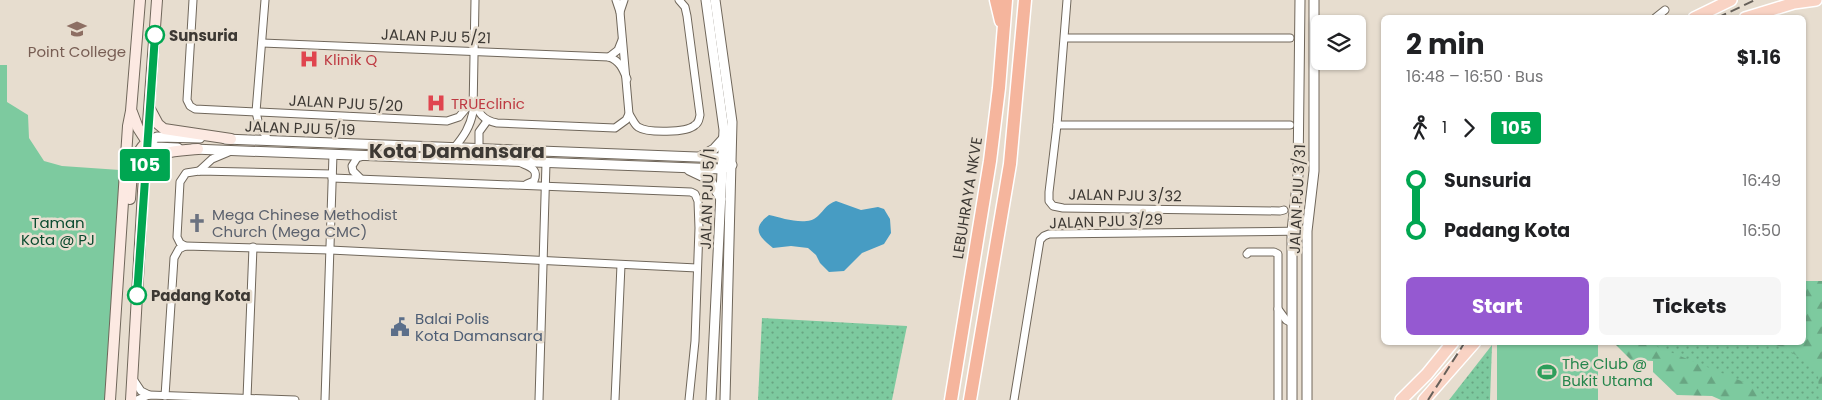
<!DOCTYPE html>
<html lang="en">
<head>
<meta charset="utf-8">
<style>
	:root { --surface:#fff; --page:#f6f6f6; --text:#202124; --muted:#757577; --accent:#9559d1 }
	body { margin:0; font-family:Poppins,sans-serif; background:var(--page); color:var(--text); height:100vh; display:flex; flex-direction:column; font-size:19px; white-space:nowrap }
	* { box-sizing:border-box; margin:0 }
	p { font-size:16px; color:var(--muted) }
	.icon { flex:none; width:28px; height:28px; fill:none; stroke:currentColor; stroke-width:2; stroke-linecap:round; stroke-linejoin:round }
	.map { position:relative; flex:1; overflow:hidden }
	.drawer { position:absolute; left:1381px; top:15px; width:425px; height:330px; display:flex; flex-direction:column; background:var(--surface); border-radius:8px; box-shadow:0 1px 4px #0004 }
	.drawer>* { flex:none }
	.badge { padding:0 10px; border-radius:4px; font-size:18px; line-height:32px }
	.tools { position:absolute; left:1311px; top:15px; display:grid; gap:10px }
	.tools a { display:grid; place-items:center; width:55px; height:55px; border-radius:8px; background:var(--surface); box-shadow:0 1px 4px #0004; font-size:25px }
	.map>.badge { position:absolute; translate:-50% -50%; box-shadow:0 0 0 2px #fff }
	.legs { display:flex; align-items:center; gap:8px; height:55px; padding:0 25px; font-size:16px }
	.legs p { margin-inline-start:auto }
	.head { display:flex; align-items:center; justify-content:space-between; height:85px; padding:0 25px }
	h1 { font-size:28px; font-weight:700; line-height:38px }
	.action { display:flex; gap:10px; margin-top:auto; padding:10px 25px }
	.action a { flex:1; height:58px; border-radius:8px; background:var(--accent); color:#fff; font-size:20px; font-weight:700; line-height:58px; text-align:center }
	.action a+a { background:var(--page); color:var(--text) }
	ul { padding:0 25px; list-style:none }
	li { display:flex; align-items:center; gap:18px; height:50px; font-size:19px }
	li i { display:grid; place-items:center; width:8px; height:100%; margin:0 6px; background:currentColor }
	li i::after { content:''; width:12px; height:12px; margin:-6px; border:4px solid; border-radius:50%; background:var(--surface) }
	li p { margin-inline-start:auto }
	li:first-child i { background:linear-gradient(#0000 50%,currentColor 0) }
	li:last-child i { background:linear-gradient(currentColor 50%,#0000 0) }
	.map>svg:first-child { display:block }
	.grass { fill:url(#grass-dots) }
	.forest { fill:url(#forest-firs) }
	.green { fill:#7dca9f }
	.water { fill:#479cc3 }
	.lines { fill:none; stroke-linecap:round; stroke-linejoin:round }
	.minor-casing { stroke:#70675b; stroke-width:9 }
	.tertiary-casing { stroke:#70675b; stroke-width:11 }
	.secondary-casing { stroke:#70675b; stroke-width:12 }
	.primary-casing { stroke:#fff; stroke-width:14 }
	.motorway-casing { stroke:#fff; stroke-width:15 }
	.minor { stroke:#fff; stroke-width:7 }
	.tertiary { stroke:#fff; stroke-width:9 }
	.secondary { stroke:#fce9e2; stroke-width:10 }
	.primary { stroke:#f9d3c4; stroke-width:11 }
	.motorway { stroke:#f5b59d; stroke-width:12 }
	.rail { stroke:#666059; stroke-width:2; stroke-dasharray:10 5; stroke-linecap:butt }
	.line-1-casing { stroke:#fff; stroke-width:11 }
	.line-1 { stroke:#00a651; stroke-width:8 }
	.stop-1-dot { fill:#fff; stroke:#00a651; stroke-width:2.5 }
	.labels { text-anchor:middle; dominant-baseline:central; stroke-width:5; stroke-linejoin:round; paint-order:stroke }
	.stop-label { font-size:15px; font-weight:bold; fill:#3d3934; stroke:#e7ddcf; text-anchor:start }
	.street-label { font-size:15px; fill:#3d3934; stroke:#e7ddcf }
	.education-label { font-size:15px; fill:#785e54; stroke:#e7ddcf }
	.health-label { font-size:15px; fill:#be3a42; stroke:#e7ddcf; text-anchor:start }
	.worship-label { font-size:15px; fill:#5b616d; stroke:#e7ddcf; text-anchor:start }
	.park-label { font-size:15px; fill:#0b4b2f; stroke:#e7ddcf }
	.service-label { font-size:15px; fill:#4e5e75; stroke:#e7ddcf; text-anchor:start }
	.leisure-label { font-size:15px; fill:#27864d; stroke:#e7ddcf; text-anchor:start }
	.district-label { font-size:20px; font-weight:bold; fill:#3d3934; stroke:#e7ddcf }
</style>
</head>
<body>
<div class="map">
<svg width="1822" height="400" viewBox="0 0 1822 400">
	<defs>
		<pattern id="grass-dots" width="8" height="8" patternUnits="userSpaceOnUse" patternTransform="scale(1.25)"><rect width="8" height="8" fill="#7dca9f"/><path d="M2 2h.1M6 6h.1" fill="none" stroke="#68a582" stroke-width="1.8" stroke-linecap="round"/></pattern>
		<pattern id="forest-firs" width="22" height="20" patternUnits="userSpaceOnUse" patternTransform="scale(1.25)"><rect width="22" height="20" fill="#7dca9f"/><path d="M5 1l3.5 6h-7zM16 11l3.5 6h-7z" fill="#68a582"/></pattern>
	</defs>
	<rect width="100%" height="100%" fill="#e7ddcf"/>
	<!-- grass -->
	<g class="grass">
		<polygon points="1822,283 1822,400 1749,400 1621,343 1804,342"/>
		<polygon points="762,318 907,326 892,400 758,400"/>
		<polygon points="1492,345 1490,400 1449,400"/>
	</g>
	<!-- forest -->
	<g class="forest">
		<polygon points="1804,281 1822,281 1822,400 1819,400 1818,371 1787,349 1771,343 1804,342"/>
		<polygon points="1614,343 1648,343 1756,387 1767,400 1721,400 1712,396 1677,395 1653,372 1653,361 1631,360"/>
	</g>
	<!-- green -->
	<g class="green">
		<polygon points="0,65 7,65 7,102 28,115 29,138 44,161 62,166 120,170 106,400 0,400"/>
		<polygon points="1498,343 1598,343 1598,400 1497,400 1497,344"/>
	</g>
	<!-- water -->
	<path class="water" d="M 836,201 L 861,210 L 878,207 L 884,209 L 890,219 L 891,233 L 884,244 L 862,253 L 844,271 L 829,272 L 820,263 L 816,255 L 808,248 L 791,246 L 773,248 C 759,237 751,228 769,215 C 783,218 807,227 818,216 C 825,209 827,204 836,201 Z"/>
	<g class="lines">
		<!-- minor casing -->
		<g class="minor-casing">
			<g id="minor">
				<polyline points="193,0 187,100 190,106 195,109 447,121 459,117 473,100"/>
				<polyline points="265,0 256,112 259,125 269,141"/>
				<polyline points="616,0 620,12"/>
				<path d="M 624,0 L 620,12 L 629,114 C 632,118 634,124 638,127 C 647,133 687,133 695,125 C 699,123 699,119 700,115 L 687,16 L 685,7 L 679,0"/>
				<polyline points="1067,0 1057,125 1049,192 1049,201 1053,206 1063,208 1280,211 1284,210"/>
				<polyline points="1655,18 1665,10"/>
				<polyline points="1065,38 1290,38"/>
				<path d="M 262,43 L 609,57 C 620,61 623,69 627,79"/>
				<polyline points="609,57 618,50 622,40"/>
				<path d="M 473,100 C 479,113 482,120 497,123 L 615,128 L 626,120 L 629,114"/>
				<polyline points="1057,125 1290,125"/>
				<path d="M 454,148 C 464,136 470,127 473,112 L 475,0"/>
				<polyline points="479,149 479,132 487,121"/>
				<path d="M 521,163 C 530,167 539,169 534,181 L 527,184"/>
				<polyline points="199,171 212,159 231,151"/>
				<polyline points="332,178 691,192 695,194 698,201 699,228 695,341 689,400"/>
				<polyline points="360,178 353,171 352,166 357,158 364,156"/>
				<polyline points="185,246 180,243 177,237 180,182 186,173 199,171 332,174"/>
				<polyline points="1247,254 1249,252 1274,252 1278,254 1278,309 1286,320 1292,323"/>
				<polyline points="133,379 141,391 149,395"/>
				<polyline points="165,396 174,258 179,249 185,246 330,250 697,268"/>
				<polyline points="247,398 253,247"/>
				<polyline points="137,400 149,395 295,400"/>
				<polyline points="325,400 333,154"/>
				<polyline points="539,400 546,163"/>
				<polyline points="615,400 621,265"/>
				<polyline points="1014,400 1040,240 1044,236 1049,234 1307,231"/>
				<polyline points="1278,400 1278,309"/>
			</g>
		</g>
		<!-- tertiary casing -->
		<g class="tertiary-casing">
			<g id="tertiary">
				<polyline points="706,0 724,130 711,400"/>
				<polyline points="715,0 732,122 725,400"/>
				<polyline points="225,139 723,158"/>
				<polyline points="147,142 156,147 178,148"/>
				<polyline points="147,142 157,137 200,138"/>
				<polyline points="193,149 722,169 732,165"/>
				<polyline points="701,156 714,149 724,138"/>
				<polyline points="689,170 710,180 721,199"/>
				<polyline points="1292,400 1292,231 1298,175 1300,0"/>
				<polyline points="1307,400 1307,231 1314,171 1314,0"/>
			</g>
		</g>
		<!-- secondary casing -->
		<g class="secondary-casing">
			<g id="secondary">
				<polyline points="150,109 158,124 164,129 231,139"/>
				<polyline points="132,112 138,128 147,142"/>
				<path d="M 148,171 C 153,149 179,151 198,149"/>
				<path d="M 130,199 C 132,178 130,157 147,142"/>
				<polyline points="110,400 128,126 131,111 140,0"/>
				<polyline points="131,400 143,191 157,0"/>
			</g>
		</g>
		<!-- primary casing -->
		<g class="primary-casing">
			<g id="primary">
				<polyline points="1694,18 1731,0"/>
				<polyline points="1745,18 1794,3 1816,0"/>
				<polyline points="1401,400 1427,374 1453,342"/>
				<polyline points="1424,400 1475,342"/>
			</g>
		</g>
		<!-- motorway casing -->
		<g class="motorway-casing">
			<g id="motorway">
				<polyline points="996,0 1001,21"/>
				<polyline points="951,400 990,161 999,88 1006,0"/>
				<polyline points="970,400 1010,164 1025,0"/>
			</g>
		</g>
		<!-- minor -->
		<use href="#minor" class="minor"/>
		<!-- tertiary -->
		<use href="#tertiary" class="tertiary"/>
		<!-- secondary -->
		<use href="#secondary" class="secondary"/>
		<!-- primary -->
		<use href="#primary" class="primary"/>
		<!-- motorway -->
		<use href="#motorway" class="motorway"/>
		<!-- rail -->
		<g class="rail">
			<polyline points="1717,18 1755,0"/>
			<polyline points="1428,400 1465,342"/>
		</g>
	</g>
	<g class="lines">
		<!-- line-1 casing -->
		<g class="line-1-casing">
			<polyline id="line-1" points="137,295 155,35"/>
		</g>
		<!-- line-1 -->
		<use href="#line-1" class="line-1"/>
	</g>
	<!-- icons -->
	<defs>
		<g id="university-bare" transform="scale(1.5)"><path d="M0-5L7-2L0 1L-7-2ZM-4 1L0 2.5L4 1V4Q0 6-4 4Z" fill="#8d6e63" stroke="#e7ddcf" stroke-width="2.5" paint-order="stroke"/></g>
		<g id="hospital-bare" transform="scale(1.5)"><path d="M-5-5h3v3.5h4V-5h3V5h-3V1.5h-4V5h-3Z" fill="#e0444e" stroke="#e7ddcf" stroke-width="2.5" paint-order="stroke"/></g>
		<g id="church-bare" transform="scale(1.5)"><path d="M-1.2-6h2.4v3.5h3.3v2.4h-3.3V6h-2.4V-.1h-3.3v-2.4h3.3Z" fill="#6b7280" stroke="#e7ddcf" stroke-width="2.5" paint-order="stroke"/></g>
		<g id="civic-bare" transform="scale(1.5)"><path d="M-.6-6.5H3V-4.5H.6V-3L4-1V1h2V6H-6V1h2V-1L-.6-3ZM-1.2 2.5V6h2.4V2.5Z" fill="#5c6f8a" stroke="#e7ddcf" stroke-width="2.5" paint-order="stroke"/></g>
		<g id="stadium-bare" transform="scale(1.5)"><path d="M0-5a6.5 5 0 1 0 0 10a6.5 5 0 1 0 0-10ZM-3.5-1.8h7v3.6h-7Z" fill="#2e9e5b" stroke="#e7ddcf" stroke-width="2.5" paint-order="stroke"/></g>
	</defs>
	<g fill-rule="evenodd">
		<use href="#university-bare" x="77" y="29"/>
		<use href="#hospital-bare" x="309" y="59"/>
		<use href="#hospital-bare" x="436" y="103"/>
		<use href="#church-bare" x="197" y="223"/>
		<use href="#civic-bare" x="400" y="327"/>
		<use href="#stadium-bare" x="1547" y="372"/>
	</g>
	<!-- markers -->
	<g class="stop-1-dot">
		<circle cx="155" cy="35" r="9"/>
		<circle cx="137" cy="295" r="9"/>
	</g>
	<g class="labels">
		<!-- stop labels -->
		<g class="stop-label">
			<text x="169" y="35">Sunsuria</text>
			<text x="151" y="295">Padang Kota</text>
		</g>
		<!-- street labels -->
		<g class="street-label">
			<text transform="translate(436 36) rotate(2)">JALAN PJU 5/21</text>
			<text transform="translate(346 103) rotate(3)">JALAN PJU 5/20</text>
			<text transform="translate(300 128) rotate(2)">JALAN PJU 5/19</text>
			<text transform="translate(1125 195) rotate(1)">JALAN PJU 3/32</text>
			<text transform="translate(967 198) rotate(-81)">LEBUHRAYA NKVE</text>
			<text transform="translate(707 199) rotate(-88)">JALAN PJU 5/1</text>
			<text transform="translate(1297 199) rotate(-87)">JALAN PJU 3/31</text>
			<text transform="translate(1106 221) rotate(-2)">JALAN PJU 3/29</text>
		</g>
		<!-- education labels -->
		<g class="education-label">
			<text x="77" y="51">Point College</text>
		</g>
		<!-- health labels -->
		<g class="health-label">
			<text x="324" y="59">Klinik Q</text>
			<text x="451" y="103">TRUEclinic</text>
		</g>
		<!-- worship labels -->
		<g class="worship-label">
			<text x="212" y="214">Mega Chinese Methodist<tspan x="212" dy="17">Church (Mega CMC)</tspan></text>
		</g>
		<!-- park labels -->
		<g class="park-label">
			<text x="58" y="222">Taman<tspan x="58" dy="17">Kota @ PJ</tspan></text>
		</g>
		<!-- service labels -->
		<g class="service-label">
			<text x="415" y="318">Balai Polis<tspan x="415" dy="17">Kota Damansara</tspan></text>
		</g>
		<!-- leisure labels -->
		<g class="leisure-label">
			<text x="1562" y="363">The Club @<tspan x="1562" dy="17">Bukit Utama</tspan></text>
		</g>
		<!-- district labels -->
		<g class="district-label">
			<text x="457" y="151">Kota Damansara</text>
		</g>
	</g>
</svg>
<div class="tools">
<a><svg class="icon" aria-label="layers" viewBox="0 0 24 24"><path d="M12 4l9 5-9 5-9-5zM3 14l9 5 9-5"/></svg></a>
</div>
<b class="badge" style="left:145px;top:165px;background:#00a651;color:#fff">105</b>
<section class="drawer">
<div class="head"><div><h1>2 min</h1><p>16:48 – 16:50 · Bus</p></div><b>$1.16</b></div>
<div class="legs"><svg class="icon" aria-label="walk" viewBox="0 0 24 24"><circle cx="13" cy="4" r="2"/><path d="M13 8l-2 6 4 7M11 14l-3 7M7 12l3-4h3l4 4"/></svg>1<svg class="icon" aria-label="forward" viewBox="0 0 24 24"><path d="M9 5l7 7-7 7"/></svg><b class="badge" style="background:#00a651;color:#fff">105</b></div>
<ul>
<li><i style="color:#00a651"></i><b>Sunsuria</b><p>16:49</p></li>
<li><i style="color:#00a651"></i><b>Padang Kota</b><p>16:50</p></li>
</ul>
<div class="action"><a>Start</a><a>Tickets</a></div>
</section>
</div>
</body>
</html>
